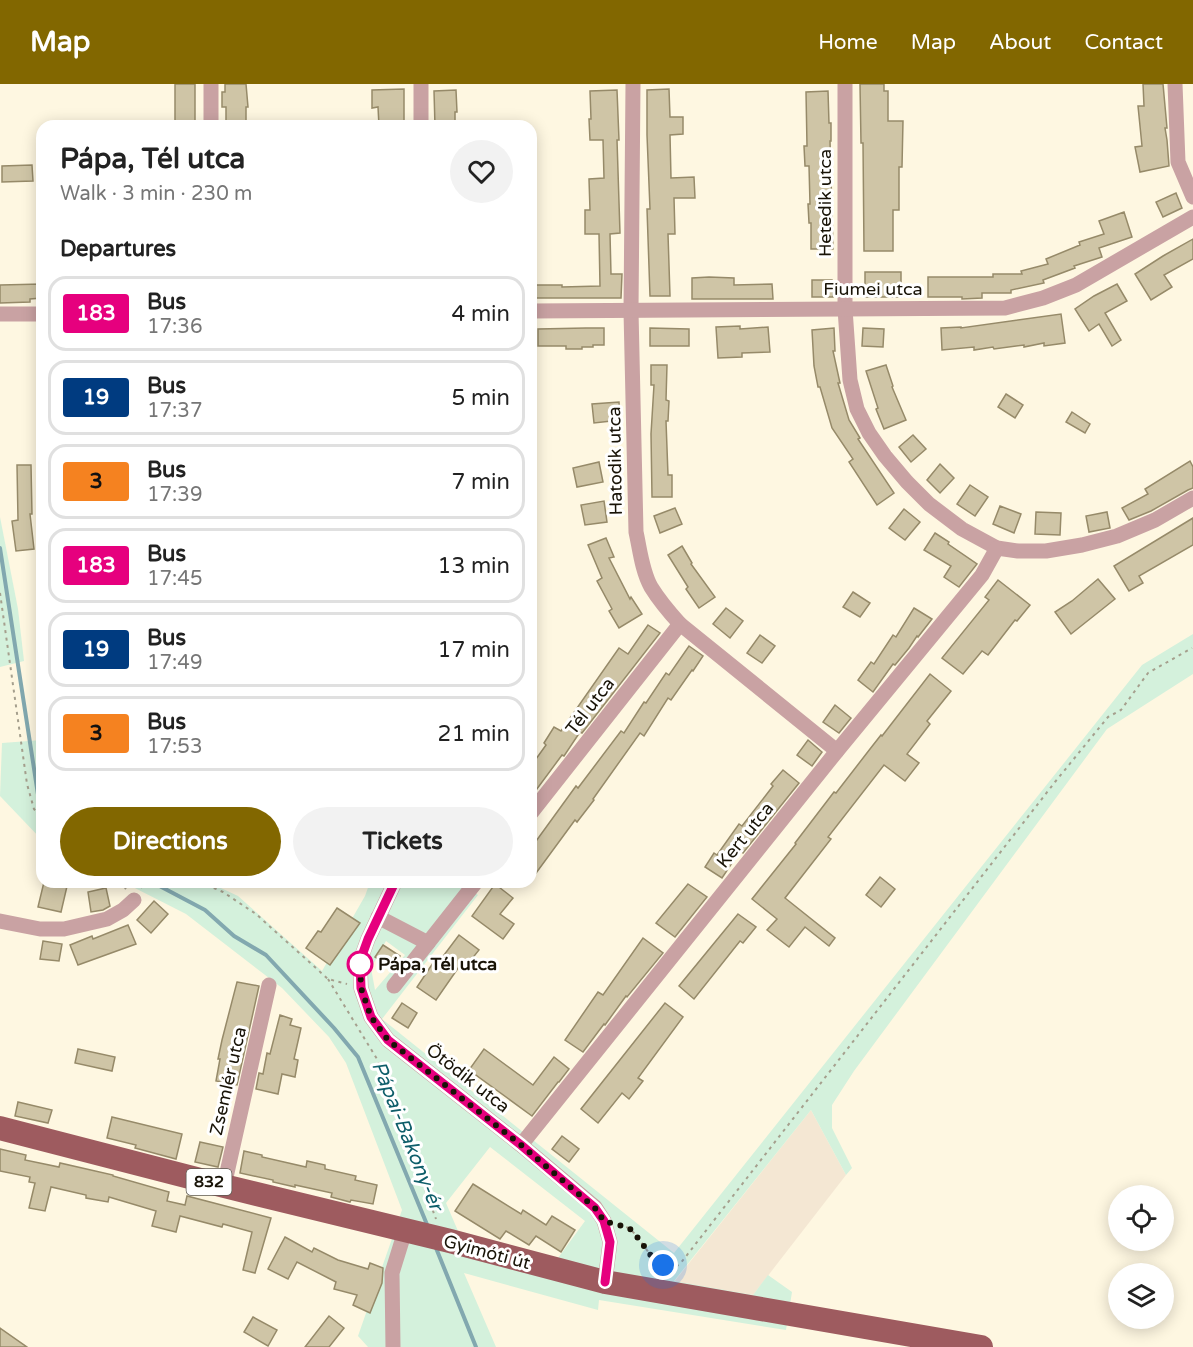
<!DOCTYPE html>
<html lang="en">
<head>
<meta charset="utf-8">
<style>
	:root { --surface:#fff; --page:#f2f2f2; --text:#222; --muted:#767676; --line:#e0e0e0; --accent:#826700 }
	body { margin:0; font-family:"Varela Round",sans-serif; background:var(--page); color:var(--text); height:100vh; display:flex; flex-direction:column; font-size:22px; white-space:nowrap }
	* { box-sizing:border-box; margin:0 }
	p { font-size:20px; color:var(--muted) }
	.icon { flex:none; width:33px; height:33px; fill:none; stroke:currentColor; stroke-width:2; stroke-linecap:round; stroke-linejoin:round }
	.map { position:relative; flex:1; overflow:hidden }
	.details { position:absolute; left:36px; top:36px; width:501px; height:768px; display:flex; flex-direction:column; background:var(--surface); border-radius:18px; box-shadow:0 3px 15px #0003 }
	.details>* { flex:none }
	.badge { padding:0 12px; border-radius:4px; font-size:21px; line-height:39px }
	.fabs { position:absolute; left:1108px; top:1101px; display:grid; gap:12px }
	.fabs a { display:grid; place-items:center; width:66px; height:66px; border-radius:50%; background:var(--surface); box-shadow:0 3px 15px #0003; font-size:30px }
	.you { position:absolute; width:30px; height:30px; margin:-15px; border:4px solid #fff; border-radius:50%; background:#1a73e8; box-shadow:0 0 0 9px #1a73e833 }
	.map>.badge { position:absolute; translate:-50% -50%; box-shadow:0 0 0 3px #fff }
	h2 { padding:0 24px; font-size:22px; line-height:54px }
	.round { display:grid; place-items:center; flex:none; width:63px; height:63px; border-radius:32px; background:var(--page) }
	.summary { display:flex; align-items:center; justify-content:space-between; height:102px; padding:0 24px }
	h1 { font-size:28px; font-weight:800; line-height:45px }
	.button { display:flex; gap:12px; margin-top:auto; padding:12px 24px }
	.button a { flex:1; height:69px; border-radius:36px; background:var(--accent); color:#fff; font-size:24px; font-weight:800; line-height:69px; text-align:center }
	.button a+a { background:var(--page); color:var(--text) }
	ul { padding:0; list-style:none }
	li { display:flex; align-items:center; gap:18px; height:75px; margin:0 12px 9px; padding:0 12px; border:3px solid var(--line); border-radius:18px }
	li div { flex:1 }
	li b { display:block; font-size:22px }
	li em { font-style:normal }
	li .badge { min-width:66px; font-weight:700; text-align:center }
	header { display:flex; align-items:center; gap:36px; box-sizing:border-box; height:84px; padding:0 30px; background:var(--accent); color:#fff }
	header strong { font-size:28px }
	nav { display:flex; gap:33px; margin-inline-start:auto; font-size:21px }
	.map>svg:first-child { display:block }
	.industrial { fill:#f4e7d3 }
	.green { fill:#d4f1dc; fill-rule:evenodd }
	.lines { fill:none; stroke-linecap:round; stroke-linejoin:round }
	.stream { stroke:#82a8af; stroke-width:4 }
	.building { fill:#cfc5a6; stroke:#968a69; stroke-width:1.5 }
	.path { stroke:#a59f8d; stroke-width:2; stroke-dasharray:3 4.5; stroke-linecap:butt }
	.minor { stroke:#c9a2a3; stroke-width:15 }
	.primary { stroke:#9e5b5f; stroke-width:24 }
	.line-casing { stroke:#fff; stroke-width:14 }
	.line { stroke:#e6007e; stroke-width:9 }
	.walk { stroke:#181307; stroke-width:6; stroke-dasharray:0 10.8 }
	.stop-dot { fill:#fff; stroke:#e6007e; stroke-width:3 }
	.labels { text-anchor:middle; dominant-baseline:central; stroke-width:6; stroke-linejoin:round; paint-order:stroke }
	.shield { fill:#fff; stroke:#5d5a51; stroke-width:1.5 }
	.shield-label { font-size:16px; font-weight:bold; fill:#181307 }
	.street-label { font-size:18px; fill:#181307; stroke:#fff }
	.stop-label { font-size:18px; font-weight:bold; fill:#181307; stroke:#fff; text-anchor:start }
	.water-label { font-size:20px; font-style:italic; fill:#0e5e6a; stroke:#fff }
</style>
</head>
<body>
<header>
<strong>Map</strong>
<nav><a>Home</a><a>Map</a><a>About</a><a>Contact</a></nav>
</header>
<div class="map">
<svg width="1193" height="1263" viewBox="0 0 1193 1263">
	<rect width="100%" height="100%" fill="#fef7e1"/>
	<!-- industrial -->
	<polygon class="industrial" points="811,1026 846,1091 753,1211 674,1198"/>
	<!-- green -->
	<g class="green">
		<polygon points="0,433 18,525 24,577 0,583"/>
		<path d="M 1193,550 L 1193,590 L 1107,645 L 854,987 L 832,1021 L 832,1044 L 852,1084 L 846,1091 L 811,1026 L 674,1197 L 753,1211 L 768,1191 L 792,1208 L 786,1246 L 599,1216 L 598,1226 L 464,1189 L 496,1263 L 368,1263 L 358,1252 L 402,1126 L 346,979 L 329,953 L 282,904 L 186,830 L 123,798 L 208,798 L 238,812 L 322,887 L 365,812 L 370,798 L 462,798 L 478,811 L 382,935 L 674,1169 L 1142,581 ZM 386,857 L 405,871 L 375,906 L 371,884 ZM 490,1063 L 585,1137 L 558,1174 L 458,1147 L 446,1119 Z"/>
		<polygon points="42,656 42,756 0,712 2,659"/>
	</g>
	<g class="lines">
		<!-- stream -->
		<g class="stream">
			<polyline points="0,464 39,717 42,721"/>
			<polyline points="152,798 205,826 234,852 266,871 334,944 358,973 428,1143"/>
			<polyline points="436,1164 476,1263"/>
		</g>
	</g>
	<!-- building -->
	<g class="building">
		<rect x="175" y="0" width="20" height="42"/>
		<polygon points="225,0 246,0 248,23 246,23 246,42 226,42 226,23 222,23 222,8 225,8"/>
		<polygon points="860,0 884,0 884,7 888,7 888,37 903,37 902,83 899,83 899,126 893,126 893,167 864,167 863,59 861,59"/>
		<polygon points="1143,0 1163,0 1167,44 1165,44 1167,56 1169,82 1140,88 1135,63 1142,62 1138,22 1144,22"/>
		<polygon points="404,5 404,42 379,42 378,23 372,24 372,6"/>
		<polygon points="669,5 670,33 683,33 683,50 670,51 671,94 694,93 695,114 674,114 675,150 668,150 670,212 650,212 647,125 650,125 647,51 647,6"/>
		<polygon points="456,6 457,28 455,28 455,42 435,42 434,7"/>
		<polygon points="617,6 619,56 617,56 620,149 610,150 611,190 622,190 621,214 531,214 531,201 562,201 562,203 600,202 599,150 585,150 585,126 590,126 589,95 604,94 603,56 590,56 589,35 591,35 590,7"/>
		<polygon points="828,7 829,39 831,39 831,57 830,57 833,165 811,165 811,139 809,139 808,120 810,120 809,82 805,82 804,62 807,62 806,8"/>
		<polygon points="32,81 33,97 2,98 2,82"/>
		<polygon points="1176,109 1182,124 1163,133 1156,118"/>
		<polygon points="1124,128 1132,153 1099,164 1102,173 1074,182 1075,184 1043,196 1044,199 1011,206 1011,209 982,209 982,214 962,215 962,213 928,213 928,193 993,193 993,190 1022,190 1021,187 1048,180 1046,175 1080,161 1079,158 1104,150 1099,137"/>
		<polygon points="1193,155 1193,175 1164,191 1172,203 1151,216 1135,190 1163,172"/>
		<rect x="865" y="188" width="36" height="25"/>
		<polygon points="709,193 734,194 734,201 772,200 773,215 692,215 692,194"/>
		<polygon points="812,196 832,196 833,213 812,213"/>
		<polygon points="42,200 42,214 30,215 30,218 0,219 0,201"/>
		<polygon points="1117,200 1127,217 1105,229 1121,256 1112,262 1099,240 1089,247 1075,225 1094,212"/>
		<polygon points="1061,230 1065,259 1044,262 1044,259 1024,263 1024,261 994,265 993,263 974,266 974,263 942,266 941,244 961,243 961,244"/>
		<polygon points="740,242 740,245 768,243 770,268 742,269 742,273 718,274 716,243"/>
		<polygon points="586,244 604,244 604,261 593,261 593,263 582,263 582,265 566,265 566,262 538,262 538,245"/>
		<polygon points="650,244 689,245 689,262 650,262"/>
		<polygon points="834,244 835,267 833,267 840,299 838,299 849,336 860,354 858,355 894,409 877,421 849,378 853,375 832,344 820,303 818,303 814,282 812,246"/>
		<polygon points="863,244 884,245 883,263 862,262"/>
		<polygon points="651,281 667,281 666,316 669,317 668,337 666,337 668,391 672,391 672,413 652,413 651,350 654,301 651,301"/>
		<polygon points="886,281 893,302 892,303 906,336 884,345 876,325 878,324 866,287"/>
		<polygon points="1006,310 1023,321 1015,334 998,323"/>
		<polygon points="619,318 620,336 594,339 592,320"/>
		<polygon points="1072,328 1090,340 1085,349 1066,338"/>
		<polygon points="913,351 926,365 911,378 899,363"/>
		<polygon points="1190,377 1193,383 1193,404 1188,406 1151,427 1129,436 1122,424 1148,410 1145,405"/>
		<polygon points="599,378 603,398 577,403 573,384"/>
		<polygon points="940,380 954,394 940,409 927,396"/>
		<polygon points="17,381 31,381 32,430 30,430 34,465 16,467 12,437 18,436"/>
		<polygon points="970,401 988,413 975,432 957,420"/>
		<polygon points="604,417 607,438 585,441 581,421"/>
		<polygon points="1000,422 1021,430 1014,449 993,440"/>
		<polygon points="675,424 682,440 660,449 654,432"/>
		<polygon points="904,425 920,438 905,456 889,444"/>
		<polygon points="1036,428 1061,429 1060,451 1035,450"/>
		<polygon points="1107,428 1110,444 1089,448 1086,432"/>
		<polygon points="1193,434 1193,461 1139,492 1143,499 1129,507 1114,482"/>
		<polygon points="935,449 949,458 948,460 977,480 959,503 944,493 951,482 924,466"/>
		<polygon points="606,454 614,473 609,474 630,515 631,513 642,530 619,544 609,527 612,525 597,497 602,494 588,461"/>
		<polygon points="682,462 692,479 691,480 715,513 699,524 686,505 688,503 668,471"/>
		<polygon points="1098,495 1115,515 1071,550 1055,528 1072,517"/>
		<polygon points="998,496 1030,521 1017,537 1015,536 988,571 982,567 963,590 942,574 989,516 985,513"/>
		<polygon points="853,508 870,519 860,533 843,523"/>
		<polygon points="726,524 743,537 730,554 713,540"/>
		<polygon points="914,524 932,535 918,553 917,552 909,564 895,581 893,580 873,608 858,596 871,578 874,580 893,551 896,553"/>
		<polygon points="648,541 660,549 582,649 580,648 564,672 562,671 531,713 531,682 546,661 544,659 554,643 561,647 619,564 628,570"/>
		<polygon points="760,551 775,562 762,579 747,569"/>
		<polygon points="689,562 703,572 693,587 692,586 671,616 668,614 644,652 640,649 593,715 594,716 577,738 575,736 531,796 531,764 576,702 578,704 621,647 624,649 644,618 646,619 666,589 669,591"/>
		<polygon points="930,590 951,607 927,637 930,640 907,670 919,679 905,697 884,681 828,753 831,755 785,814 835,854 829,862 805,843 789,863 767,846 777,835 752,815 796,760 795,759 834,708 836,709 870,665 881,651 882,652"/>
		<polygon points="835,621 851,634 839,649 823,638"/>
		<polygon points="808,656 822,668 812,682 797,671"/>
		<polygon points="783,686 799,699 743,769 740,767 722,794 705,783 714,769 717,771 739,740 742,742 773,702 771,700"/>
		<polygon points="880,793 895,805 881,823 866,811"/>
		<polygon points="44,798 68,798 61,828 38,823"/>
		<polygon points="495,800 513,814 500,830 514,840 503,855 472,832"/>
		<polygon points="688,800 707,813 675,853 656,839"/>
		<polygon points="106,804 110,822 103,826 91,828 88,808"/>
		<polygon points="154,817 168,830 151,849 137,836"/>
		<polygon points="337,824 360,839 330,881 306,864 318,847 321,848"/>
		<polygon points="738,830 756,843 743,859 740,857 694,915 679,902"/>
		<polygon points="128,841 136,860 78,881 70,861 92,852 93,855"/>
		<polygon points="459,851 479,866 467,881 463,877 436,916 417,903 435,876 438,879"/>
		<polygon points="643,854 663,869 627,913 626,912 605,941 604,940 583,968 565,956 598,908 603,911"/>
		<polygon points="43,857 62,860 59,877 40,875"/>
		<polygon points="383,861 400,872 392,884 375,873"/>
		<polygon points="237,898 259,902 237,1001 216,997 220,975 218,975 222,956"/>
		<polygon points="402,919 417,929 408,944 392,934"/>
		<polygon points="665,919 683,933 638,994 643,997 629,1015 622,1009 598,1039 581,1025"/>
		<polygon points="280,931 292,935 290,941 301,944 294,975 298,976 295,993 282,990 278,1010 256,1005 259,989 263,990 267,969 270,970"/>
		<polygon points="78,965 115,973 112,987 75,979"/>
		<polygon points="484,965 533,1001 554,973 569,985 559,998 558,998 532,1032 469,986"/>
		<polygon points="18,1018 52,1026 48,1039 15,1032"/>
		<polygon points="112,1033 182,1050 176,1075 135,1064 136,1061 107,1054"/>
		<polygon points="562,1052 579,1065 569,1078 552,1065"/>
		<polygon points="200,1058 223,1063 218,1083 195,1078"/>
		<polygon points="0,1065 26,1071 25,1076 59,1083 60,1079 113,1091 113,1092 169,1108 167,1117 185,1121 187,1112 271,1134 255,1189 243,1186 252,1148 223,1140 222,1143 180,1132 176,1148 152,1142 156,1127 109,1113 108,1118 86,1114 86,1111 51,1103 45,1127 29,1124 35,1099 29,1098 30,1093 0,1087"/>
		<polygon points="244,1067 262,1071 262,1073 306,1083 307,1077 325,1081 325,1085 356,1092 355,1096 377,1101 373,1120 351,1116 350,1118 331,1113 332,1109 295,1101 295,1103 273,1098 273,1096 240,1089"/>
		<polygon points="473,1100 521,1130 523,1126 546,1141 552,1132 575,1146 561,1168 536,1152 529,1161 506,1147 500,1155 455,1127"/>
		<polygon points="285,1153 312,1168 314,1164 338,1176 368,1185 370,1179 383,1184 382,1199 370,1229 353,1221 357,1211 334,1205 336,1198 297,1178 288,1195 268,1185"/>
		<polygon points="329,1232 344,1244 329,1263 305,1263"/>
		<polygon points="253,1233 277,1246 268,1262 244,1248"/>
		<polygon points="0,1244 27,1263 0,1263"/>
	</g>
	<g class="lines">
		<!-- path -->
		<g class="path">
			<polyline points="0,509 27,700 34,725 42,734"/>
			<polyline points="120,798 126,805"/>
			<polyline points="200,798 223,808 256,830 328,895 347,900"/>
			<polyline points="141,804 144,798"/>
			<polyline points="328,895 377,975 436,1135"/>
			<polyline points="619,1141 629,1144 635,1150 652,1173 663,1181 673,1184 680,1180 1055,698 1108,633 1121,626 1148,589 1192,564"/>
		</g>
		<!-- minor -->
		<g class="minor">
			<polyline points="211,0 211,42"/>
			<polyline points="421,0 421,42"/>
			<path d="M 633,0 L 631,227 L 636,448 C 640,466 642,487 651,503 C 659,516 669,528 680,540 L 837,667"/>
			<polyline points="845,0 845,225 850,296 857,325 869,349 885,372 907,398 929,420 962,445 997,464 1018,467 1046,467 1082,461 1117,452 1155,436 1193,414"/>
			<polyline points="1175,0 1178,78 1193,113"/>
			<polyline points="531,227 1005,224 1043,214 1076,201 1193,133"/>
			<polyline points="0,230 42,230"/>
			<polyline points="531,729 680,540"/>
			<polyline points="395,798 368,855 360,877 361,904 371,933 388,956 521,1061 595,1123 604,1137 610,1158 605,1198"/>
			<polyline points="378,833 428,859"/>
			<polyline points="0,837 40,845 64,845 107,835 123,826 134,816"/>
			<polyline points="394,902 476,798"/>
			<polyline points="521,1061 837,667 982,491 997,464"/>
			<polyline points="224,1102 269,901"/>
			<polyline points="393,1263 392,1189 405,1147"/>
		</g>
		<!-- primary -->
		<polyline class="primary" points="0,1044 224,1102 450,1157 605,1198 981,1263"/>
	</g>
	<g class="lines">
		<!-- line casing -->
		<g class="line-casing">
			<polyline id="line" points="395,798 368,855 360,877 361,904 371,933 388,956 521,1061 595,1124 604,1137 610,1158 605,1198"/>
		</g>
		<!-- line -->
		<use href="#line" class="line"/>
		<!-- walk -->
		<polyline class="walk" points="360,880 360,877 361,904 371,933 388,956 521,1061 595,1124 604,1137 629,1144 635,1150 652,1173 663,1181"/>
	</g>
	<!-- markers -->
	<circle class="stop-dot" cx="360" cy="880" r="12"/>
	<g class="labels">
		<!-- shield labels -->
		<rect class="shield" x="186.5" y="1085" width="45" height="26" rx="4.5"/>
		<g class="shield-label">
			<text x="209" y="1098">832</text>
		</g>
		<!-- street labels -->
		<g class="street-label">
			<text transform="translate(825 119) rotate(-90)">Hetedik utca</text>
			<text x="873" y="205">Fiumei utca</text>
			<text transform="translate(615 377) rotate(-91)">Hatodik utca</text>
			<text transform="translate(590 622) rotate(-52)">Tél utca</text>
			<text transform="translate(745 751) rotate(-51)">Kert utca</text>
			<text transform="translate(468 994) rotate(38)">Ötödik utca</text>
			<text transform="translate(228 997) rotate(-77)">Zsemlér utca</text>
			<text transform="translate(487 1168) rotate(15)">Gyimóti út</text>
		</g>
		<!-- stop labels -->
		<g class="stop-label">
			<text x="378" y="880">Pápa, Tél utca</text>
		</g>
		<!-- water labels -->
		<g class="water-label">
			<text transform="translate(407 1052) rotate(68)">Pápai-Bakony-ér</text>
		</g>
	</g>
</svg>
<div class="fabs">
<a><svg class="icon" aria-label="locate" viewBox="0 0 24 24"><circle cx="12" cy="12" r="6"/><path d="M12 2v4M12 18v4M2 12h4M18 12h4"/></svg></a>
<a><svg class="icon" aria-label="layers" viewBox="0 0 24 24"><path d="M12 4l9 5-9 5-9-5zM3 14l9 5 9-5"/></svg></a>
</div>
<div class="you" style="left:663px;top:1181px"></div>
<section class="details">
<div class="summary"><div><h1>Pápa, Tél utca</h1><p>Walk · 3 min · 230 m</p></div><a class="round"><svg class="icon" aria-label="heart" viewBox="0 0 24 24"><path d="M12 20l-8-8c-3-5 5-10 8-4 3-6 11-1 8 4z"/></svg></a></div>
<h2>Departures</h2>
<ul>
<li><span class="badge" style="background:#e6007e;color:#fff">183</span><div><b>Bus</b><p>17:36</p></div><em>4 min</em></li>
<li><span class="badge" style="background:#003b80;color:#fff">19</span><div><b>Bus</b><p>17:37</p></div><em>5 min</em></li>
<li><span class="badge" style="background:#f58220;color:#111">3</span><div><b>Bus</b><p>17:39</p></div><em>7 min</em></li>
<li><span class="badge" style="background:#e6007e;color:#fff">183</span><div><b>Bus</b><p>17:45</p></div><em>13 min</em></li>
<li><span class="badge" style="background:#003b80;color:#fff">19</span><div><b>Bus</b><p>17:49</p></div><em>17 min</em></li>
<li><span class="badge" style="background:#f58220;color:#111">3</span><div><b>Bus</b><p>17:53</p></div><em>21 min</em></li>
</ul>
<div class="button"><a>Directions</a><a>Tickets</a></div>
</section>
</div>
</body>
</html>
